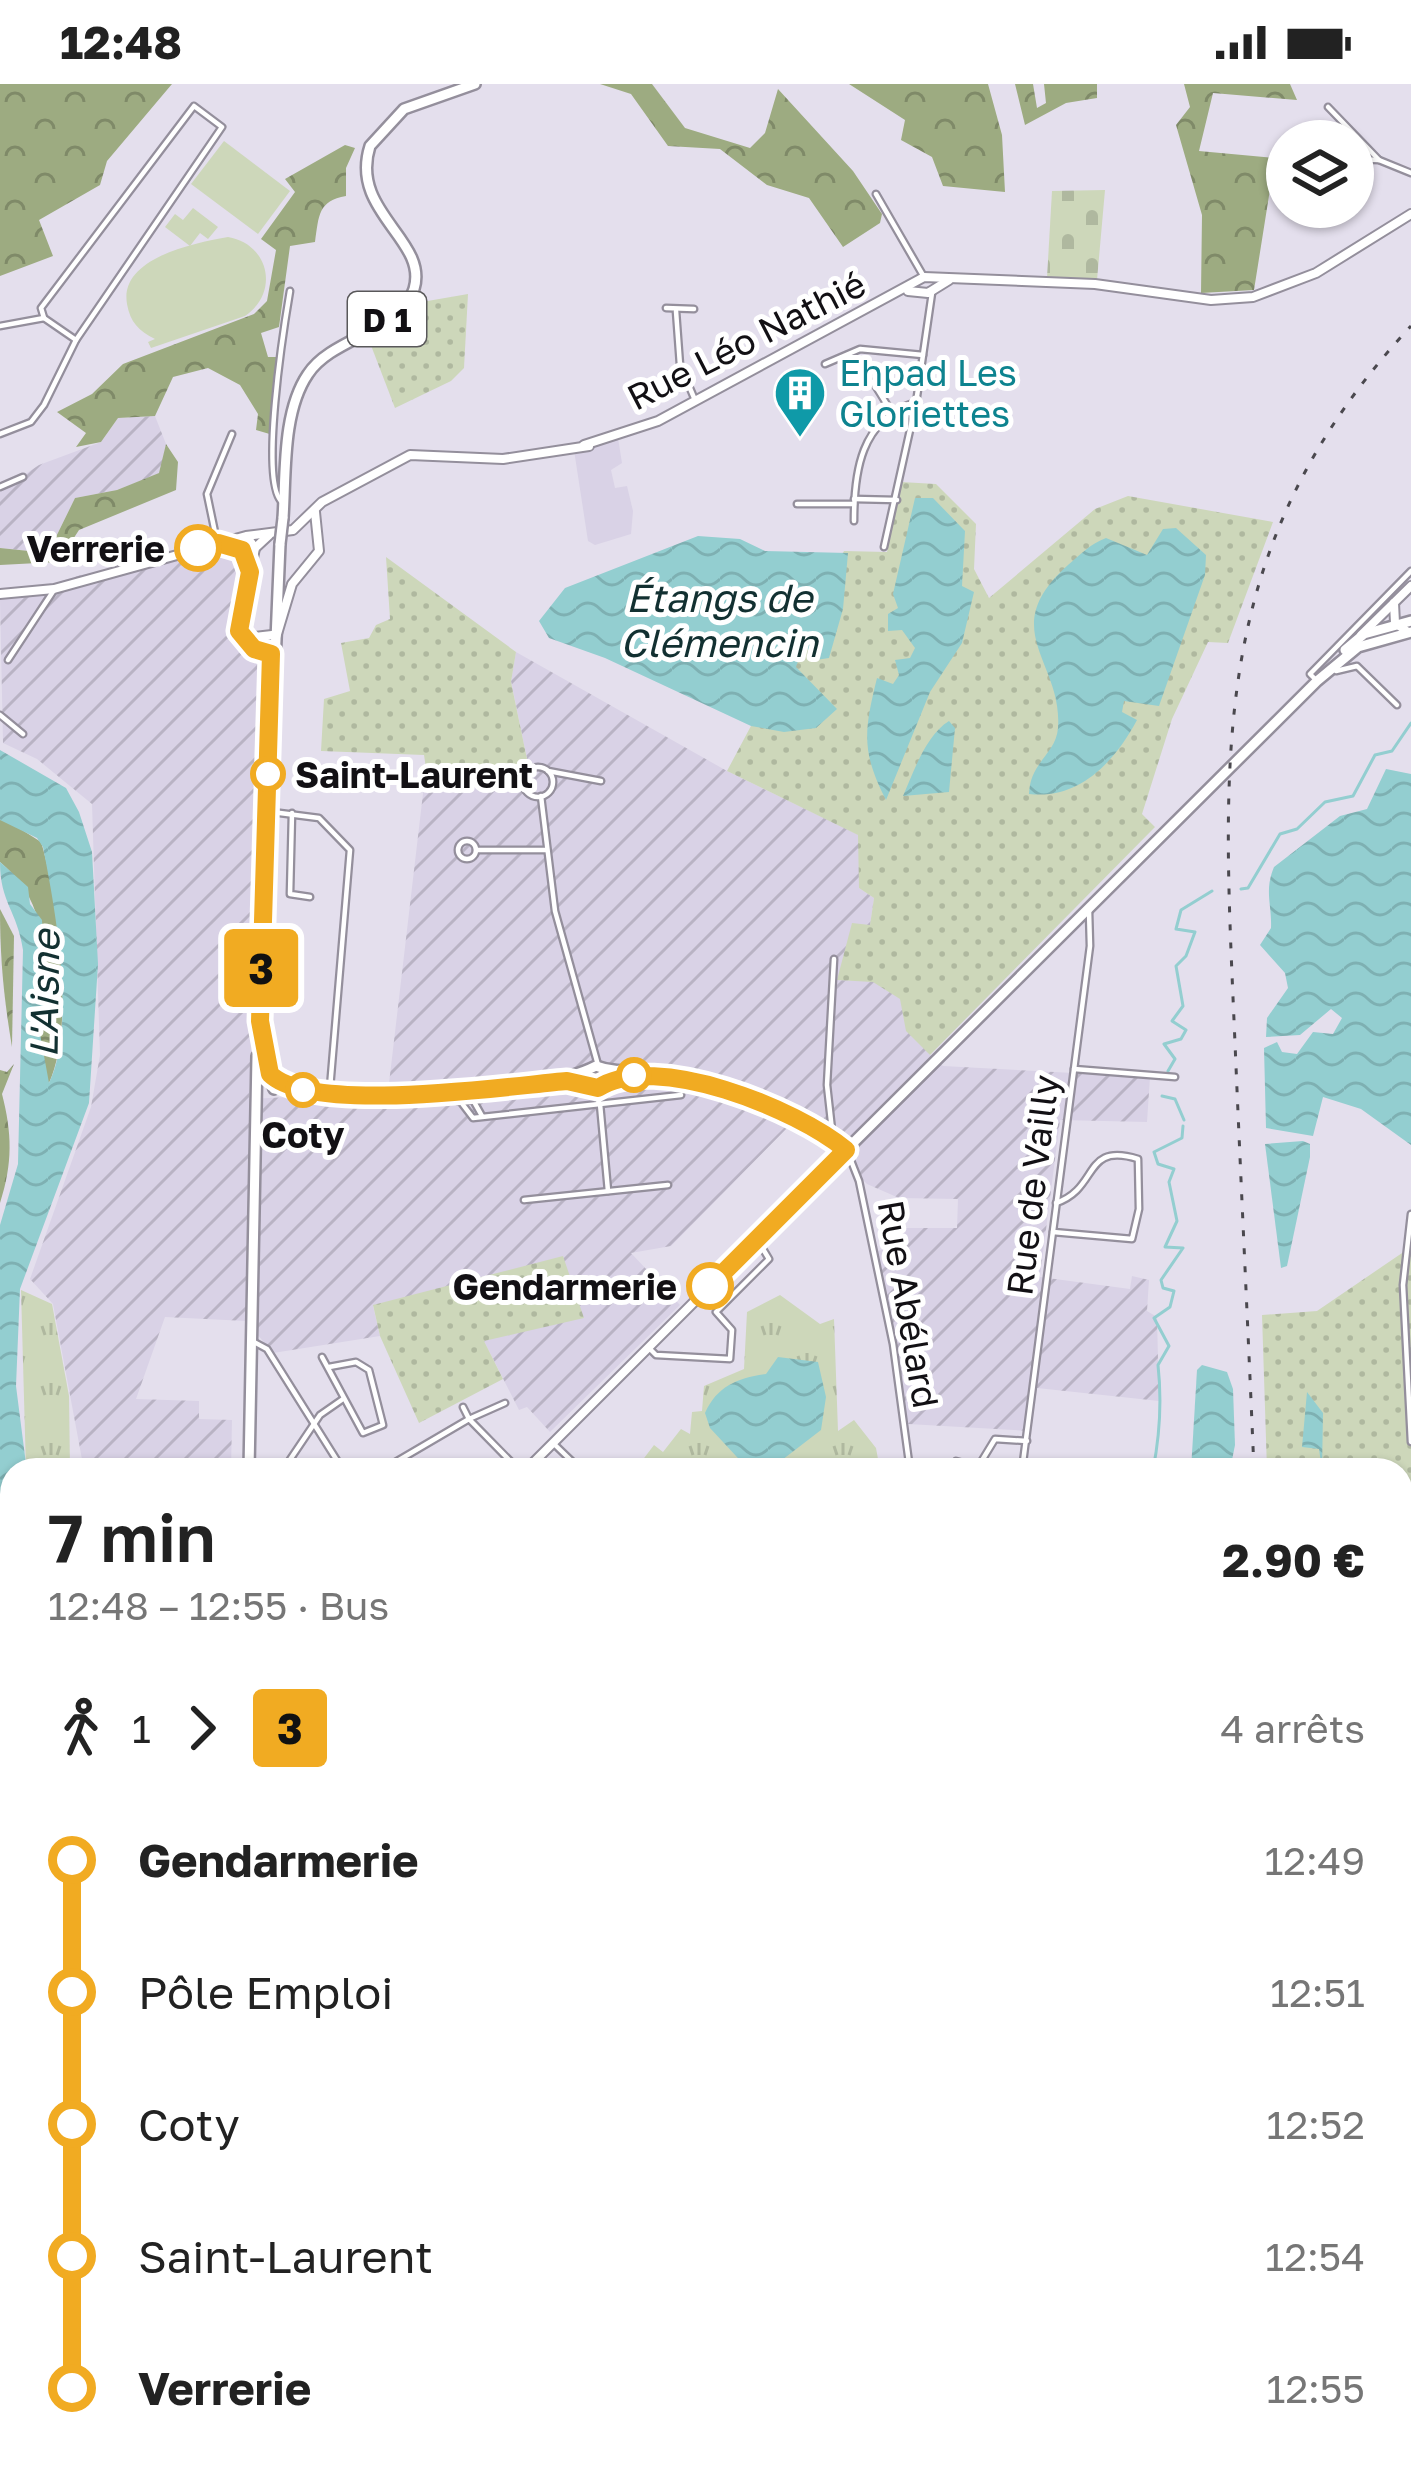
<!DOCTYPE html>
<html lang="fr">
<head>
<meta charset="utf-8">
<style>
	:root { --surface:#fff; --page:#f2f2f2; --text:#222; --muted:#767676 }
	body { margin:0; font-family:"Golos Text",sans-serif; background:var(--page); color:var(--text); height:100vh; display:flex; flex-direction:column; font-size:45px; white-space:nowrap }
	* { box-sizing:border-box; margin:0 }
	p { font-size:39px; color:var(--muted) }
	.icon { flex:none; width:66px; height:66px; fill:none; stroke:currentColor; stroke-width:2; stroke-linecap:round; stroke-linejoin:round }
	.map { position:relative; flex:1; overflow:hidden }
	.side { position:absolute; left:0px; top:1374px; width:1413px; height:1023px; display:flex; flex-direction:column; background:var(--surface); border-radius:36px 36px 0 0; box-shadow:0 3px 9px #0004 }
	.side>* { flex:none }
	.badge { padding:0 24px; border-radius:9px; font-size:42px; line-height:78px }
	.controls { position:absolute; left:1266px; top:36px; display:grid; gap:24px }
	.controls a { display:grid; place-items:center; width:108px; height:108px; border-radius:50%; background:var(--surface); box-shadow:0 3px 9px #0004; font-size:60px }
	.map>.badge { position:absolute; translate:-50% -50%; box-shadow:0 0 0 6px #fff }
	.legs { display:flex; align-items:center; gap:18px; height:132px; padding:0 48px; font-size:39px }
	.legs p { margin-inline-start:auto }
	.head { display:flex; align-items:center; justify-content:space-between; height:204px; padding:0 48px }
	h1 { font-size:66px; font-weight:600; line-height:90px }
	ul { padding:0 48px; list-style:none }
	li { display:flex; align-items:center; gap:42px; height:132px; font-size:45px }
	li i { display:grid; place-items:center; width:18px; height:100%; margin:0 15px; background:currentColor }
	li i::after { content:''; width:30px; height:30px; margin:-15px; border:9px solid; border-radius:50%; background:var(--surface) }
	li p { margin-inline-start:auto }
	li:first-child i { background:linear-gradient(#0000 50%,currentColor 0) }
	li:last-child i { background:linear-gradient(currentColor 50%,#0000 0) }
	.status { display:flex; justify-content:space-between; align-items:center; height:84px; padding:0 60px; background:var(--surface); direction:ltr }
	.status svg { height:33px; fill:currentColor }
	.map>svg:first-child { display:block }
	.built { fill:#d9d2e6 }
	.industrial { fill:url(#industrial-furrows) }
	.grass { fill:url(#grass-dots) }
	.forest { fill:url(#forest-crowns) }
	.cemetery { fill:url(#cemetery-stones) }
	.park { fill:url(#park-tufts) }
	.pitch { fill:#cdd7ba }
	.water { fill:url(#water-waves) }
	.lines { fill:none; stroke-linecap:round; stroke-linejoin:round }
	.stream { stroke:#93ced0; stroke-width:3 }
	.street-casing { stroke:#948f9c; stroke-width:9 }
	.secondary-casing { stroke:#948f9c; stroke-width:12 }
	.primary-casing { stroke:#948f9c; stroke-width:14 }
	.street { stroke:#fff; stroke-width:4.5 }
	.secondary { stroke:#fff; stroke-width:8 }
	.primary { stroke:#fff; stroke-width:9 }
	.rail { stroke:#4a484e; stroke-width:3; stroke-dasharray:6 12; stroke-linecap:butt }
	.primary-bridge-casing { stroke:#948f9c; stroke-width:14; stroke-linecap:butt }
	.primary-bridge { stroke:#fff; stroke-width:9 }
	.line-1-casing { stroke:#fff; stroke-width:27 }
	.line-1 { stroke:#f1ab22; stroke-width:18 }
	.stop-1-dot { fill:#fff; stroke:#f1ab22; stroke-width:6 }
	.labels { text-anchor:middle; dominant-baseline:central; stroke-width:10; stroke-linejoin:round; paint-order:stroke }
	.shield { fill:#fff; stroke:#59585a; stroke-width:3 }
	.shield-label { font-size:33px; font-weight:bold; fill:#121014 }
	.street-label { font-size:36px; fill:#121014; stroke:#fff }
	.culture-label { font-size:36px; fill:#0d838f; stroke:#fff; text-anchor:start }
	.stop-label { font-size:36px; font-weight:bold; fill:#121014; stroke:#fff; text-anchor:end }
	.water-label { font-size:39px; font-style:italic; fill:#123031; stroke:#fff }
</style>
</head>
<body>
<div class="status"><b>12:48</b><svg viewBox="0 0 49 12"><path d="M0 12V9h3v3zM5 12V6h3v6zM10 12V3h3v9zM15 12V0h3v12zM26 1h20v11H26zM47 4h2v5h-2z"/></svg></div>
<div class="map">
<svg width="1411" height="2396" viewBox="0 0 1411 2396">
	<defs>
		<pattern id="industrial-furrows" width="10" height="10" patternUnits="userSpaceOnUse" patternTransform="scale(3)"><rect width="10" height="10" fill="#d9d2e6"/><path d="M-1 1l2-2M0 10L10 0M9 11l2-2" fill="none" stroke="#b9b3c4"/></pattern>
		<pattern id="grass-dots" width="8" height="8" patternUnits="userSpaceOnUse" patternTransform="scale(3)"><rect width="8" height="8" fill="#cdd7ba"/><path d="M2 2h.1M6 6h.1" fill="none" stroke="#afb89f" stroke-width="1.8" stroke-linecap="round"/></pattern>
		<pattern id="forest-crowns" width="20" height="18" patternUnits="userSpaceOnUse" patternTransform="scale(3)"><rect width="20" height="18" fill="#9dab81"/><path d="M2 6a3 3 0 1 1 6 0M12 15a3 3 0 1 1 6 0" fill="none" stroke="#7f8a68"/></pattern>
		<pattern id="cemetery-stones" width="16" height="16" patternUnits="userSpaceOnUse" patternTransform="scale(3)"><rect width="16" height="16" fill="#cdd7ba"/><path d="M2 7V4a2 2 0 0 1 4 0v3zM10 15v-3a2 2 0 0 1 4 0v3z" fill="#afb89f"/></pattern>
		<pattern id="park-tufts" width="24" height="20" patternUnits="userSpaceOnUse" patternTransform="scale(3)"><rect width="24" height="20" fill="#cdd7ba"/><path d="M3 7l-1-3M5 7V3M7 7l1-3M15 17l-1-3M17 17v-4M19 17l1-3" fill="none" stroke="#afb89f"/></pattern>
		<pattern id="water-waves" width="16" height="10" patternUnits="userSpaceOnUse" patternTransform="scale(3)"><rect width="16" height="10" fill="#93ced0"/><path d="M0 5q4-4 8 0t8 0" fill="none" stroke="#7eb0b2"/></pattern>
	</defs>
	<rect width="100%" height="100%" fill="#e4dfed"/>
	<!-- built -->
	<polygon class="built" points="618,354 622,379 611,386 615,404 627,402 633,427 631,450 595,461 588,457 574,366"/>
	<!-- industrial -->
	<g class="industrial">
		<polygon points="155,332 166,360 160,389 117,406 75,414 53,459 29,467 0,464 0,407 39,381 101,358 118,334"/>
		<polygon points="229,465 242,478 228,541 269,585 249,1015 388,1008 426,684 516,689 527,675 511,597 516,568 727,687 859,751 859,804 874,814 870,842 837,896 873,897 901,915 930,971 943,982 1150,993 1147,1038 1060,1036 1040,1193 1130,1205 1132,1192 1149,1196 1147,1227 1157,1233 1159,1317 1037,1304 1031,1347 908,1340 877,1167 900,1162 900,1144 957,1144 958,1115 899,1114 867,1100 818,1051 791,1040 671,1162 631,1169 680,1221 550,1348 527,1323 519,1326 484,1257 373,1222 380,1252 273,1269 246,1237 165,1233 136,1315 199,1317 199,1335 232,1336 231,1386 84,1386 53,1220 30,1195 91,1023 100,971 92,720 37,675 3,659 0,516 81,491"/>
		<polygon points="1411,1695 1411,1998 1401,2032 1401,1696"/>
	</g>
	<!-- grass -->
	<g class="grass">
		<polygon points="468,210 464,284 451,297 395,324 367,251 416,219"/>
		<polygon points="901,398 936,400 976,440 974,485 989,514 1095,425 1128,412 1273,438 1228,559 1208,558 1172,635 1142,730 1155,743 930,971 906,947 900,915 873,898 837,896 852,839 870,841 874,814 859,804 858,751 727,687 844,467 887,468"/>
		<polygon points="386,473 516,568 511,598 527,675 516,690 426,684 424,671 321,667 324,615 350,607 341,559 369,554 376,541 390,535"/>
		<polygon points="1411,1142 1411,1490 1401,1486 1401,1386 1267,1386 1262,1231 1317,1227 1405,1167"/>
		<polygon points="563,1172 584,1234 484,1257 503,1295 419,1339 380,1252 373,1221"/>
	</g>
	<!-- forest -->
	<g class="forest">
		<polygon points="0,0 172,0 107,77 100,101 39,136 53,172 0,192"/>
		<polygon points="600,0 652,0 685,44 750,64 765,49 778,5 853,87 882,130 880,139 843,163 809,114 767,101 720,65 668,62 631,10"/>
		<polygon points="849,0 988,0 1002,51 1005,108 943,102 932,73 901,56 905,36"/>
		<polygon points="1015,0 1033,0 1037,24 1046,19 1044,0 1097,0 1097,14 1066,19 1025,41"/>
		<polygon points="1184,0 1290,0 1297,16 1213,9 1199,67 1275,74 1254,206 1201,209 1202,131 1176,41 1190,23"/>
		<path d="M 345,61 L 355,64 L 346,84 L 346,112 C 318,117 319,131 315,158 L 290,162 L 279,243 L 261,249 L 268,273 L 276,273 L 273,351 L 256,346 L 258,330 L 240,301 L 208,284 L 173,293 L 155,332 L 118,334 L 101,358 L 76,363 L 86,349 L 57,328 L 92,310 L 123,280 L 254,230 L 267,217 L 276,166 L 261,155 L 295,108 L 285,95 Z"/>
		<polygon points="166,360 178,378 176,406 79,446 66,466 76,477 0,481 0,464 29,467 53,459 75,414 117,406 159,389"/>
		<path d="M 0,732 L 41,758 C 59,816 75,943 49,999 L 44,994 C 44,979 39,963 40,948 C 45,883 54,823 0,778 Z"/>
		<path d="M 0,825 L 14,852 L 12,963 C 4,915 0,877 0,825 Z"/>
		<path d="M 14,980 L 2,1010 C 12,1049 13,1079 0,1119 L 0,986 L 7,988 Z"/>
		<polygon points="0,1481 12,1521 12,1648 0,1587"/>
		<polygon points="1411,2155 1411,2396 1306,2396 1306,2385 1401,2385 1401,2190"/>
		<polygon points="322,2385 326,2396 234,2396 228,2386"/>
		<polygon points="868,2385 1262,2385 1242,2396 869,2396"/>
	</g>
	<!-- cemetery -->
	<polygon class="cemetery" points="1105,106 1097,196 1047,194 1052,107"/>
	<!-- park -->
	<g class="park">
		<polygon points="21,1206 52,1220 69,1312 70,1386 26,1386"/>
		<polygon points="780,1211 820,1240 834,1235 838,1347 854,1336 876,1364 880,1386 635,1386 654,1361 663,1368 681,1345 690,1350 692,1328 702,1327 704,1302 744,1285 747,1228"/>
	</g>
	<!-- pitch -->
	<g class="pitch">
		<polygon points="224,57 290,107 258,150 191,100"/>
		<polygon points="193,124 218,143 208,155 200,149 190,162 165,143 175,130 183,136"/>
		<path d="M 228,153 C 269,160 280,208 245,232 L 151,264 L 148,258 L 155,255 C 139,247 130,238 127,220 C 119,174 194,159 228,153 Z"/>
	</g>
	<!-- water -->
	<g class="water">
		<path d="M 915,414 L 933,414 L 965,447 L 962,502 L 974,508 L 962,559 L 930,608 L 886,716 C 861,667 864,647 877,594 L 893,600 L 899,591 L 895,576 L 910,574 L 915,564 L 902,546 L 888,547 L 888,530 L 898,524 L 893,510 Z"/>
		<path d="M 1176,444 L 1206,471 L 1205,491 L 1159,622 L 1124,617 L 1122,628 L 1137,636 C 1115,677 1080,716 1029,710 C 1030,678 1056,670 1058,644 C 1063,577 995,546 1068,481 C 1081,470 1090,460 1106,454 L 1147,471 L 1163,445 Z"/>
		<polygon points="698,452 740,455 765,467 848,469 843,525 829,574 816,576 804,560 796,583 837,625 816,644 784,648 751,642 605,574 549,554 539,537 565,504"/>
		<path d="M 949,637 L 955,644 L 949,708 L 903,712 C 914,687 926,651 949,637 Z"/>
		<path d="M 0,666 L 66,704 L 79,728 L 92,768 L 98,880 L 89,1019 L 20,1205 L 16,1302 L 26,1380 L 24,1386 L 12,1386 L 12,1506 L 0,1458 L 0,1141 L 18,1080 L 23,866 C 17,826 0,819 0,778 L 28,803 L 30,820 L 42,836 L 46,917 L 40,950 L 49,999 C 77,942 55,824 43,763 L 37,754 L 0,736 Z"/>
		<path d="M 1386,685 L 1411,690 L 1411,1061 L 1361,1025 L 1323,1013 L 1313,1052 L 1266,1044 L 1264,964 L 1277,958 L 1282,968 L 1297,970 L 1313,948 L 1333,950 L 1342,934 L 1331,925 L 1300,951 L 1266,953 L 1267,934 L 1288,904 L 1285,889 L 1260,861 L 1271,844 C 1272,820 1264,807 1274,783 L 1340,732 L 1367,725 Z"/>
		<polygon points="1303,1057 1310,1060 1310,1073 1287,1182 1281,1184 1265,1060"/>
		<path d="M 778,1273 L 818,1278 L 826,1313 L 821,1346 L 769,1386 L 749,1386 L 710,1344 L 705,1329 C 717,1302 738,1294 766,1290 Z"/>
		<polygon points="1202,1281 1227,1288 1233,1305 1235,1361 1230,1386 1191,1386 1197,1286"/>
		<polygon points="1307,1308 1323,1329 1322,1386 1319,1365 1302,1363"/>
		<polygon points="1411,2015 1411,2155 1401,2190 1401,2046"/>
		<path d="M 496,2385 L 712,2385 C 642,2391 565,2396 496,2385 Z"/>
	</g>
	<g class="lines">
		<!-- stream -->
		<g class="stream">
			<polyline points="1241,805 1248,804 1280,750 1297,745 1325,718 1353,712 1375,671 1392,667 1411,639"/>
			<polyline points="1168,987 1175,975 1164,960 1181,955 1186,946 1172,937 1183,922 1176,882 1186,872 1195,848 1176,845 1181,826 1212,807"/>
			<polyline points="1162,1012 1175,1015 1184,1036"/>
			<path d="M 1153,1386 C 1160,1350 1162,1317 1158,1281 L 1169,1262 L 1154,1234 L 1170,1223 L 1174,1207 L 1163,1204 L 1161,1196 L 1183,1164 L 1165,1163 L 1177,1137 L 1169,1098 L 1174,1085 L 1158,1080 L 1154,1068 L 1182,1054 L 1183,1042"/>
			<polyline points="232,2385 239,2396"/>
		</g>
		<!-- street casing -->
		<g class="street-casing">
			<g id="street">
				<polyline points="1328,23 1379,76"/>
				<polyline points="1353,75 1379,76 1411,89"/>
				<polyline points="876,110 924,193"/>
				<polyline points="666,224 694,225"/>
				<polyline points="676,227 680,281 695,316"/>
				<polyline points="0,242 44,234 76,256"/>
				<polyline points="825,280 860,265 923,271"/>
				<polyline points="873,298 891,327"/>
				<polyline points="0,350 31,338 44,321 76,256 222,43 194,22 41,224 44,234"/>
				<polyline points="0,403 23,393"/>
				<polyline points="854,415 897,416"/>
				<path d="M 282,418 C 259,399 284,242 290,207"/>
				<polyline points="797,420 854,420"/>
				<path d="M 854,437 C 854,387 861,337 913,319"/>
				<polyline points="217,458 207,410 232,350"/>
				<polyline points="884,463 916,319 932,209"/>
				<polyline points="8,576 54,506"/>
				<polyline points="1336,587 1357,582 1397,621"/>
				<polyline points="1315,595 1310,590 1411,487"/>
				<polyline points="0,631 23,650"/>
				<circle cx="538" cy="698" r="15"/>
				<polyline points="548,687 601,697"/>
				<polyline points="541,712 555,827 598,981"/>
				<polyline points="272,728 319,734 350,766 330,1004"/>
				<polyline points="292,729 290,810 310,813"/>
				<circle cx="467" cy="766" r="9"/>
				<polyline points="476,766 547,766"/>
				<polyline points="1074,985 1175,993"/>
				<polyline points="592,1004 600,1020 608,1107"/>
				<polyline points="454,1009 473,1034 681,1011"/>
				<polyline points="457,1017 473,1016 482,1032"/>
				<polyline points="833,1055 827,1001 834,875"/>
				<polyline points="848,1069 859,1097 893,1260 910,1386"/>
				<polyline points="524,1116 668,1101"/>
				<polyline points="1411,1130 1403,1201 1411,1358"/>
				<path d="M 1053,1148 L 1132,1155 L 1139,1125 L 1138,1075 C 1082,1058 1100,1104 1056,1119"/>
				<polyline points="252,1257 267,1265 343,1386"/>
				<polyline points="649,1264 656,1271 730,1275 732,1246 716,1228 769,1175 757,1155"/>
				<polyline points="322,1273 363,1349 383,1341 369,1286 356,1278 329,1283"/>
				<polyline points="463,1323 469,1335 505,1319"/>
				<polyline points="553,1359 581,1386"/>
				<polyline points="283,1386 320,1331 343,1315"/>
				<polyline points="382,1386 469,1335 519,1386"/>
				<polyline points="950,1386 956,1377 978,1383 995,1355 1027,1357"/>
				<polyline points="1022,1386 1090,862 1089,827"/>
				<polyline points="1401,1560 1411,1543"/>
				<polyline points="0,1837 12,1835"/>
				<polyline points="0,1921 12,1940"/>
				<polyline points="0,2055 12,2097"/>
				<polyline points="0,2109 12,2108"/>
				<polyline points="0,2172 12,2171"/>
				<polyline points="0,2264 12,2211"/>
				<polyline points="0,2345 12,2342"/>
				<polyline points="49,2385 51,2387"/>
				<polyline points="130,2385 137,2396"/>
				<polyline points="75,2395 96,2385"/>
				<polyline points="1248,2396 1267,2385"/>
			</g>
		</g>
		<!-- secondary casing -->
		<g class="secondary-casing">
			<g id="secondary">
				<polyline points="908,207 928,209 949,196"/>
				<polyline points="584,361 658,337 924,193 1095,200 1211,216 1253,213 1316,189 1411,130"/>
				<polyline points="247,453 255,464 239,547 254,565 271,570 292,500 319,467 315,428"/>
				<polyline points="225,461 255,464 269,451"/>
				<polyline points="0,510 54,505 246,452 293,446 322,418 410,371 503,375 589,362"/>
				<polyline points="1394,519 1395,539 1408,548"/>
				<polyline points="1361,551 1411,502"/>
				<polyline points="244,554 272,551"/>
				<polyline points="526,1386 846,1066"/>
				<polyline points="0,1606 12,1663"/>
				<polyline points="0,2011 12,2009"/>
			</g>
		</g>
		<!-- primary casing -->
		<g class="primary-casing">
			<g id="primary">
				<path d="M 283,434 C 286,390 282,328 308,290 C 332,253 401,248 414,205 C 429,156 349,128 370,62 L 404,25 L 475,0"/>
				<polyline points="1345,566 1364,550 1411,537"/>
				<path d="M 275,996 C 343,1020 534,1014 596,982 C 620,991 642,984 668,988 C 708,994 815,1040 846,1066 L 1317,597 L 1358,563 L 1411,548"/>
				<polyline points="573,997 598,1004 622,992"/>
				<polyline points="274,1005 263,974 260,937 280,460"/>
				<polyline points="249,1386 257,972"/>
				<polyline points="176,2396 183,2385"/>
			</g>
		</g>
		<!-- street -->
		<use href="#street" class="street"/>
		<!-- secondary -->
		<use href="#secondary" class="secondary"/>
		<!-- primary -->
		<use href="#primary" class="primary"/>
		<!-- rail -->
		<g class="rail">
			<path d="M 1254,1386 C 1248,1244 1241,1101 1235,959 C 1223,678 1204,465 1411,242"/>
			<polyline points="1302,2385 1303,2396"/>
		</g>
		<!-- primary-bridge casing -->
		<g class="primary-bridge-casing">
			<polyline id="primary-bridge" points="280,460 283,434"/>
		</g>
		<!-- primary-bridge -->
		<use href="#primary-bridge" class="primary-bridge"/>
	</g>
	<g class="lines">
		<!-- line-1 casing -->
		<g class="line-1-casing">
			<path id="line-1" d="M 198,464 L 218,459 L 242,466 L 250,488 L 239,547 L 254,565 L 271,570 L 260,937 L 270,990 C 312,1031 507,1002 567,997 L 598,1004 C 655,967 797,1025 846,1066 L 710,1202"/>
		</g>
		<!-- line-1 -->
		<use href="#line-1" class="line-1"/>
	</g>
	<!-- icons -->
	<defs>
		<g id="building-pin" transform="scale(2.7)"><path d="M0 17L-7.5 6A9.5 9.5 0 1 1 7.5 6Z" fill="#0f9aa8" stroke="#fff"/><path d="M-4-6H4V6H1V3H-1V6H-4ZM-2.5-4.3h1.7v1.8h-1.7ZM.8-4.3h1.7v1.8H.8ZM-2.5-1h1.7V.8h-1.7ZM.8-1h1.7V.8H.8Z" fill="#fff"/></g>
	</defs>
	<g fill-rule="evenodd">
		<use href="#building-pin" x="800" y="309"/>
	</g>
	<!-- markers -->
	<g class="stop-1-dot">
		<circle cx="198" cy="464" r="21"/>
		<circle cx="268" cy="690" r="15"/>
		<circle cx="634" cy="991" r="15"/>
		<circle cx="303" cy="1006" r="15"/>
		<circle cx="710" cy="1202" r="21"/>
	</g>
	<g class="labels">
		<!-- shield labels -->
		<rect class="shield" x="348" y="208" width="78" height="54" rx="9"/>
		<g class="shield-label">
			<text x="387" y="235">D 1</text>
		</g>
		<!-- street labels -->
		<g class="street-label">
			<text transform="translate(746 256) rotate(-27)">Rue Léo Nathié</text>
			<text transform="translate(1032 1101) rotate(-83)">Rue de Vailly</text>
			<text transform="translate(909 1220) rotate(80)">Rue Abélard</text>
		</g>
		<!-- culture labels -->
		<g class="culture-label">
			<text x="839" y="288">Ehpad Les<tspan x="839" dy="41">Gloriettes</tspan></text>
		</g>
		<!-- stop labels -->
		<g class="stop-label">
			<text x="165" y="464">Verrerie</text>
			<text x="295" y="690" text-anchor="start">Saint-Laurent</text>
			<text x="303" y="1050" text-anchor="middle">Coty</text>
			<text x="677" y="1202">Gendarmerie</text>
		</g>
		<!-- water labels -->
		<g class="water-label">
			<text x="719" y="513">Étangs de<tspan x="719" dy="45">Clémencin</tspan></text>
			<text transform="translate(44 910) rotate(-89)">L'Aisne</text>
		</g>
	</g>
</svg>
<div class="controls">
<a><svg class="icon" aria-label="layers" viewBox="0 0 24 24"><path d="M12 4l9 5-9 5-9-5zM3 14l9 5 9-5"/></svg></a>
</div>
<b class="badge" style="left:261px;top:884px;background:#f1ab22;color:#111">3</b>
<section class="side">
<div class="head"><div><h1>7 min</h1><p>12:48 – 12:55 · Bus</p></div><b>2.90 €</b></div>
<div class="legs"><svg class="icon" aria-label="walk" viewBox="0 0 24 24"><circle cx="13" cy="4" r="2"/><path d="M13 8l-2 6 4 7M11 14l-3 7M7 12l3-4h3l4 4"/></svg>1<svg class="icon" aria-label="forward" viewBox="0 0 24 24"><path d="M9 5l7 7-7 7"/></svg><b class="badge" style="background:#f1ab22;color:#111">3</b><p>4 arrêts</p></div>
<ul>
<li><i style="color:#f1ab22"></i><b>Gendarmerie</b><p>12:49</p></li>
<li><i style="color:#f1ab22"></i><span>Pôle Emploi</span><p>12:51</p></li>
<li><i style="color:#f1ab22"></i><span>Coty</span><p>12:52</p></li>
<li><i style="color:#f1ab22"></i><span>Saint-Laurent</span><p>12:54</p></li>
<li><i style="color:#f1ab22"></i><b>Verrerie</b><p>12:55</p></li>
</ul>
</section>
</div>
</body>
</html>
